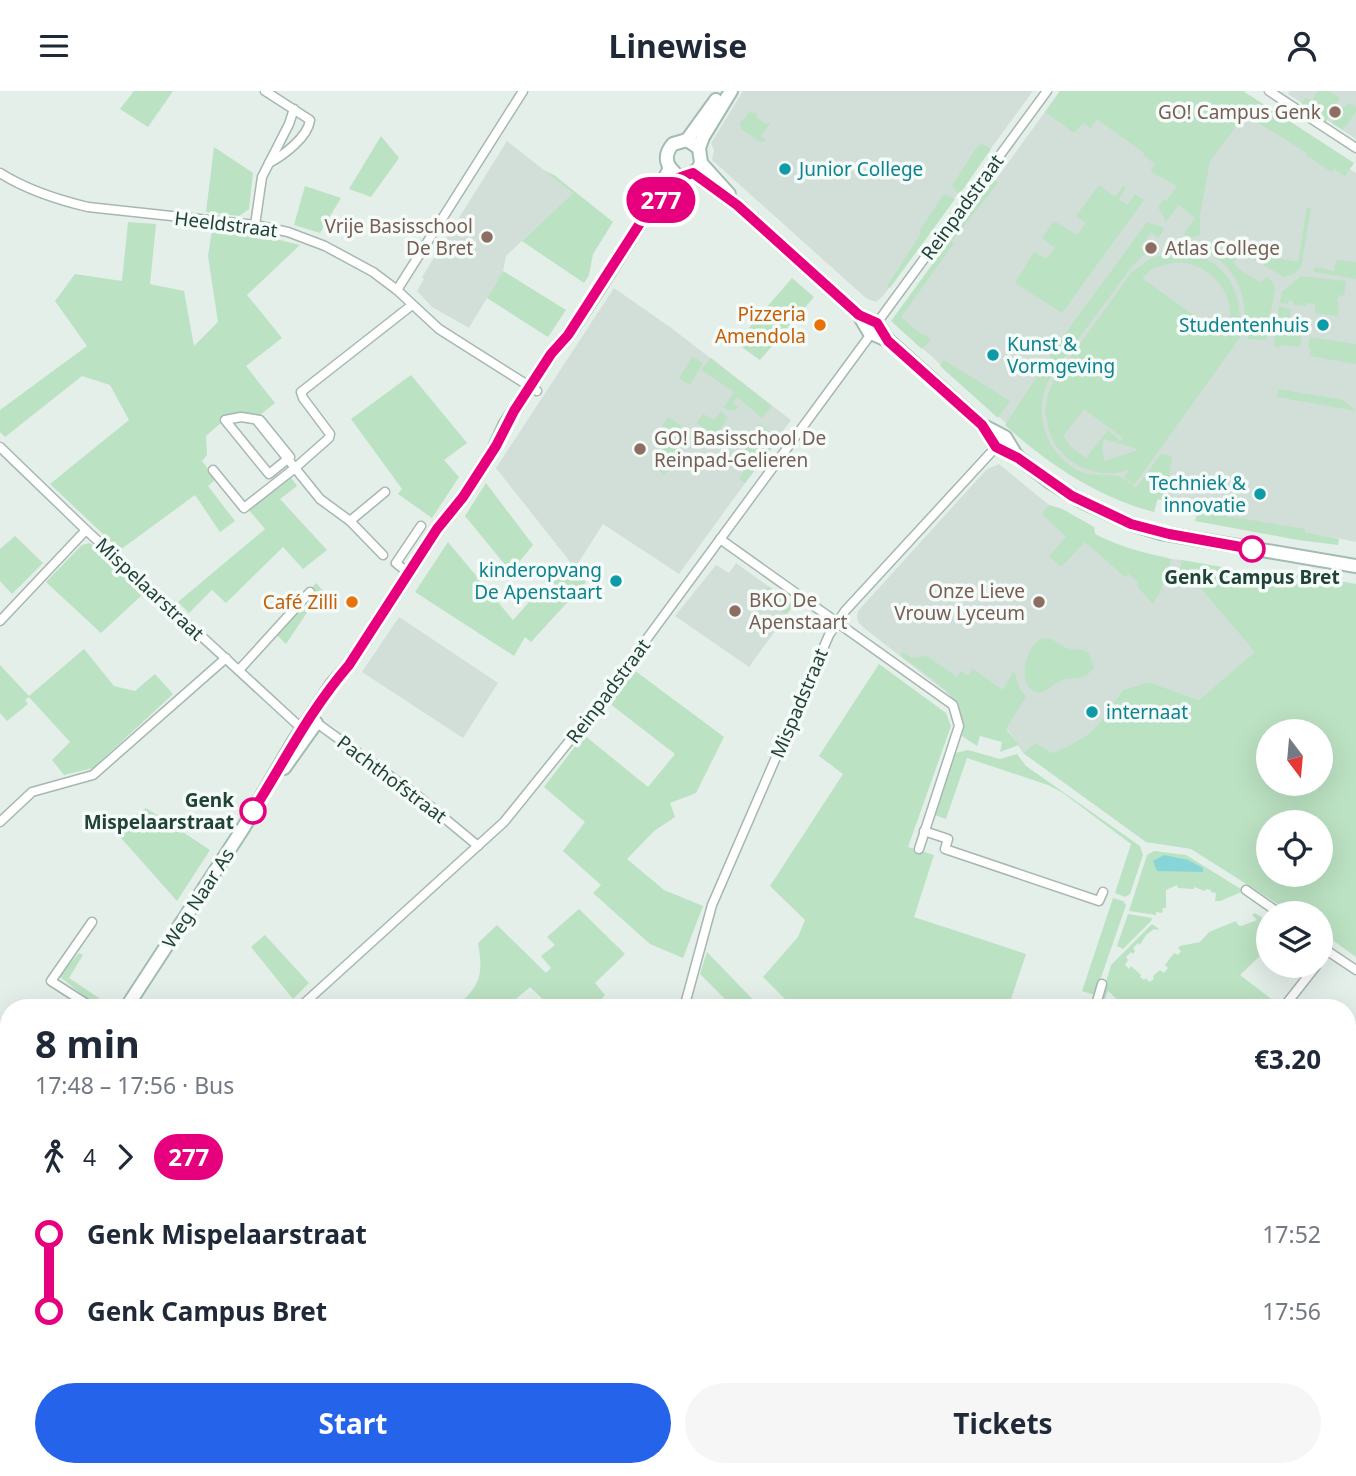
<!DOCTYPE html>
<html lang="en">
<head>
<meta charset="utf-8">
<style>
	:root { --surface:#fff; --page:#f6f6f7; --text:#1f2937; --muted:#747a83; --accent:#2563eb }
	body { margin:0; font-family:"Noto Sans",sans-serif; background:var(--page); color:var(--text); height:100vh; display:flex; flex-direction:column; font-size:26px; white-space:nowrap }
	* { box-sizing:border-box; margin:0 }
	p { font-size:23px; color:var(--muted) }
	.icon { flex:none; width:38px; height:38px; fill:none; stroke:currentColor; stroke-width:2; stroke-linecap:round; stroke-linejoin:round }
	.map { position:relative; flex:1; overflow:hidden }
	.panel { position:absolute; left:0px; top:908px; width:1356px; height:478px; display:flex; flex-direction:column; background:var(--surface); border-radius:28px 28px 0 0; box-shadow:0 7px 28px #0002 }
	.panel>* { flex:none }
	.badge { padding:0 14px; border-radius:23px; font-size:24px; line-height:46px }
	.needle { width:46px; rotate:164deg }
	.fabs { position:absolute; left:1256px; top:628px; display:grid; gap:14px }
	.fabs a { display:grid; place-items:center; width:77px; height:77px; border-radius:50%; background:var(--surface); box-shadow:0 7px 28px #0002; font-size:35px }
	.map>.badge { position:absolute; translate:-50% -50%; box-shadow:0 0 0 4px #fff }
	.legs { display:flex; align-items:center; gap:10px; height:77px; padding:0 35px; font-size:23px }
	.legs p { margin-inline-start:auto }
	.headline { display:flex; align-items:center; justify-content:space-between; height:119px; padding:0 35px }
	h1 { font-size:38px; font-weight:700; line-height:52px }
	.button { display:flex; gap:14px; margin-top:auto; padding:14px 35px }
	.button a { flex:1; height:80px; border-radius:42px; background:var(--accent); color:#fff; font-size:28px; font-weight:700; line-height:80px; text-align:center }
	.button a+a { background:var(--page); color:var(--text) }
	ul { padding:0 35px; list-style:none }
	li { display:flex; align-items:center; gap:24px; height:77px; font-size:26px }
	li i { display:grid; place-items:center; width:10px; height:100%; margin:0 9px; background:currentColor }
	li i::after { content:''; width:18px; height:18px; margin:-9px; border:5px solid; border-radius:50%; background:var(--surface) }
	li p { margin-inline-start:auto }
	li:first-child i { background:linear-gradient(#0000 50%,currentColor 0) }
	li:last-child i { background:linear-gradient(currentColor 50%,#0000 0) }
	header { display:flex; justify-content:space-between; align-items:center; height:91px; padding:0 35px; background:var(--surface); font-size:32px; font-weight:700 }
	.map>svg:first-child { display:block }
	.built { fill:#d2dfd8 }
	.green { fill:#bbe2c2; fill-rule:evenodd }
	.water { fill:#87d5d9 }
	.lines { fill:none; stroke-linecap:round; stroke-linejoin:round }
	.street-casing { stroke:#a6b8b0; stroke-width:11 }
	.secondary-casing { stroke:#a1bcb0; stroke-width:16 }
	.street { stroke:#fff; stroke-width:8 }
	.secondary { stroke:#fff; stroke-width:12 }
	.line-1-casing { stroke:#fff; stroke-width:16 }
	.line-1 { stroke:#e6007e; stroke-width:10 }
	.education-dot { fill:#8d6e63; stroke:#f5fbf8; stroke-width:2.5 }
	.culture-dot { fill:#0f9aa8; stroke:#f5fbf8; stroke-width:2.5 }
	.food-dot { fill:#e8710a; stroke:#f5fbf8; stroke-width:2.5 }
	.stop-1-dot { fill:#fff; stroke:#e6007e; stroke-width:3.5 }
	.labels { text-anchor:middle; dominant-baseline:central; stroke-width:7; stroke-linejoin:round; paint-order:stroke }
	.education-label { font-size:19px; fill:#785e54; stroke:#f5fbf8; text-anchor:end }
	.culture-label { font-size:19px; fill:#0d838f; stroke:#f5fbf8; text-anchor:start }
	.street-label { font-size:19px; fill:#214337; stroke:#f5fbf8 }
	.food-label { font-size:19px; fill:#c56008; stroke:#f5fbf8; text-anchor:end }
	.stop-label { font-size:19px; font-weight:bold; fill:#214337; stroke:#f5fbf8 }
</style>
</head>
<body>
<header><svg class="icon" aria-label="menu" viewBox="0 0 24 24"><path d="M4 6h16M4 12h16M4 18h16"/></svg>Linewise<svg class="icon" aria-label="person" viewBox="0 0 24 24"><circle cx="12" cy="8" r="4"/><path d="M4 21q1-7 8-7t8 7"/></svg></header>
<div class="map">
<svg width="1356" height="1385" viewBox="0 0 1356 1385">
	<rect width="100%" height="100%" fill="#e4efe9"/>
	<!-- built -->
	<g class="built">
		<polygon points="743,0 1033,0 883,205 876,211 867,208 712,69 714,59 711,52"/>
		<polygon points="1060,0 1232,0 1356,82 1356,451 1213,423 1213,420 1197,423 1170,418 1172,411 1158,408 1154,421 1035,358 893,231"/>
		<polygon points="1290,0 1356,0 1356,48 1288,3"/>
		<polygon points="507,50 573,102 506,165 503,180 469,237 432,216 417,200 424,188 422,186"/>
		<polygon points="614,197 670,236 791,329 679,483 603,433 575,477 496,377"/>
		<polygon points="999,373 1049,414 1062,418 1094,436 1097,453 1159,501 1172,468 1182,469 1179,481 1191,486 1256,561 1199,609 1149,591 1122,599 1104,630 1074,653 1053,662 1035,652 1023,662 1009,640 969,612 951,605 864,537 858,531 857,526 858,520 987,378"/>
		<polygon points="736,472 794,514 749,576 675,525 716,474 729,482"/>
		<polygon points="399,526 498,592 463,647 362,581"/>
	</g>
	<!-- green -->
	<g class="green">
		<polygon points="134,0 173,0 148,36 120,18"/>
		<polygon points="1060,0 1243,0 1354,72 1345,85 1334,78 1331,81 1306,64 1307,62 1245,24 1210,70 1200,124 1200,144 1192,146 1183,144 1195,127 1179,114 1181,111 1166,131 1158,116 1164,108 1166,110 1177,95 1150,80 1155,73 1143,64 1144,62 1097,28 1091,37 1083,32 1074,42 1045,21"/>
		<polygon points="1318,0 1329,0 1340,7 1325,32 1300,16 1305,7 1312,9"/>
		<polygon points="1349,12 1356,16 1356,21 1343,39 1332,32 1343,16"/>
		<polygon points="750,21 757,23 756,26 766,33 771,31 761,45 766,49 760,51 741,38 740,32"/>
		<polygon points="381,45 399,67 371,106 349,98"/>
		<polygon points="982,53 991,58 959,104 952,95 976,57"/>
		<polygon points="214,56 253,82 249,118 239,125 206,121"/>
		<polygon points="543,79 554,84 613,131 593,163 589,184 584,192 522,150 573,102"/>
		<polygon points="994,89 998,92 952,150 954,152 901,226 922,244 924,243 931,248 922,258 891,230"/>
		<polygon points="1099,94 1115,106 1123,95 1126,97 1119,108 1127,114 1135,103 1144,109 1062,222 1015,192 1034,161 1046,168 1055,157 1042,147 1054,130 1077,144 1086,132 1076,125"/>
		<polygon points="305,95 341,107 320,142 294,134"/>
		<polygon points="944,103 955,108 890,197 887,195 920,144 920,139"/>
		<polygon points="1307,116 1311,117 1301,176 1294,183 1284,186 1251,167 1249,160 1258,161 1259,164 1298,171"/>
		<polygon points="128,131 156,133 150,193 184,200 194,255 218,231 208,165 212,139 251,142 300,154 247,204 282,247 246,275 275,312 255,328 224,329 206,345 207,364 202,370 216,388 208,395 235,430 220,441 195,404 120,459 50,393 129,329 110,294 82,285 5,346 0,341 0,319 87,255 55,210 75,183 122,190"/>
		<path d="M 1147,131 L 1165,137 L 1158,147 L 1151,141 L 1140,157 L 1147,161 L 1133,174 C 1114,200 1095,225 1076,251 C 1064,268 1047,286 1043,306 C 1038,330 1048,358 1068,373 C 1089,389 1097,381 1118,385 C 1124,386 1131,393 1136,397 L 1161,363 L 1172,365 L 1166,410 L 1157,408 L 1154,421 C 1097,406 1048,373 1005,334 L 1062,247 Z"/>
		<path d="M 1202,150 L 1237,168 L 1233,171 C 1239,181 1251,184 1259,191 L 1267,186 L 1272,190 L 1275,197 L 1266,249 L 1247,248 L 1252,241 L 1245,235 C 1247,208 1237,177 1211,164 C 1203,160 1193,159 1185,156 L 1187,152 Z"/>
		<path d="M 1177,160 C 1219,163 1244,195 1239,236 L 1244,241 L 1134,394 L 1124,386 L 1129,379 L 1115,382 L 1100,382 L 1080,376 L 1068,368 L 1056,355 L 1049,340 L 1045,321 L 1048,304 L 1054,289 L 1131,182 L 1151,167 ZM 1175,171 C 1215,172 1242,209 1225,247 L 1142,187 L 1153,177 ZM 1084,318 L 1123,347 L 1120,350 L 1108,339 L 1086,367 L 1072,357 L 1063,345 ZM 1104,348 L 1137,358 L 1138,359 L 1104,370 L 1102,356 Z"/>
		<polygon points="1336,169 1356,171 1356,188 1314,181 1315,176 1334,180"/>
		<polygon points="503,180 566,219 548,246 487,207"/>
		<polygon points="1301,185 1346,190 1344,205 1339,204 1337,210 1339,212 1338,225 1315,222 1315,213 1307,212 1306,215 1293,214 1293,210 1289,209 1288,213 1280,212 1282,201"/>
		<polygon points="792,187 814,206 760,269 736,252"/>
		<polygon points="1279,215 1291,218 1288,241 1302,243 1300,256 1281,254 1277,257 1274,254"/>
		<polygon points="1310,246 1356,253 1356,273 1310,265 1311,258 1308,257"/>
		<polygon points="692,266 703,272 690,294 679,287"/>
		<polygon points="711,267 772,315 762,327 737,306 733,312 738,316 734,319 727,319 724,316 734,301 701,279"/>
		<polygon points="944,269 1010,310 998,327 940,275"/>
		<polygon points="411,284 467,352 444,369 459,386 432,427 398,403 402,398 351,328"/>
		<polygon points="1278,298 1343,309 1356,320 1277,306"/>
		<polygon points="721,320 728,327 717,343 713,343 696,332 703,323 714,329"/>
		<polygon points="668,326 682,335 674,349 662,348 656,345"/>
		<polygon points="760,332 778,349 745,392 739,388 748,373 739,366"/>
		<polygon points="672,353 680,360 664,384 658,378 664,370 653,363 654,361 658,363 665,354"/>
		<polygon points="290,385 297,395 280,408 327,459 303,478 283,456 226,512 212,499 189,522 178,511 265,438 249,419"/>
		<polygon points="486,392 533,454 511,481 465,425"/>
		<path d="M 1049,414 L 1062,418 L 1094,436 L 1095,443 C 1119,456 1146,462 1172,468 L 1160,501 L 1153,513 L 1137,495 L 1138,491 L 1129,483 L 1125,486 L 1085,451 L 1061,476 L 1049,465 L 1066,446 L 1042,423 Z"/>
		<polygon points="1198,418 1213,420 1213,423 1305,438 1305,441 1339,448 1338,454 1298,449 1195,430"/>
		<polygon points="15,445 43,472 12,503 0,490 0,458"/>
		<polygon points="448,451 513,529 560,477 564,480 575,477 586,491 531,551 525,546 514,565 415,501"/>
		<polygon points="90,452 143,503 101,542 46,491 82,454"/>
		<path d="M 1182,469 L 1279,486 L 1289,481 L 1356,493 L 1356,866 L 1321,841 L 1321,822 L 1292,822 L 1191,758 L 1146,751 L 1023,662 L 1035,652 L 1053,662 C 1091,646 1102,633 1122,599 L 1149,591 L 1199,609 L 1255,561 L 1191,486 L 1179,481 ZM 1269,640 L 1321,640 L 1321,693 L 1269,693 ZM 1269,732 L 1321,732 L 1321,784 L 1269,784 Z"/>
		<polygon points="316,492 326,503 320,514 316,512 312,514 286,553 276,543 300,517 303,520 310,512 308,509 311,505 314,508 316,505 310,499"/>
		<polygon points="768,495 794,514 786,523 761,505"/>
		<path d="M 1044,547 C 1056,547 1060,557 1071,558 C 1077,559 1082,558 1088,561 L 1094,576 C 1086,588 1079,587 1066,588 C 1055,589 1047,604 1036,601 C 1015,595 1026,552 1044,547 Z"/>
		<polygon points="84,558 114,595 135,600 155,583 173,603 93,677 64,684 52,669 70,651 29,606 25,609 28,613 7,630 0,622 0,574 29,605"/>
		<path d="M 903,561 L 912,567 L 927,565 L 957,586 L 961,580 L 968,585 L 973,578 L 1003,599 L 1014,580 L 1019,596 L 1026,606 L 1006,638 L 1019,654 L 1000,661 L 1002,651 L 980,645 L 977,655 L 962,645 C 969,606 928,586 901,565 Z"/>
		<polygon points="879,573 946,622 951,635 908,756 934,764 914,826 1026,863 1008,917 794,917 763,886 798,846 805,829 770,795 843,683 819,665"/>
		<polygon points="634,579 724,646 696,702 670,712 675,726 654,740 627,768 664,799 703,815 683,867 650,853 593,802 601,794 563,760 585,731 544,696 584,644 648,696 675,663 609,612"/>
		<polygon points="968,659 1000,668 1017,663 1026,675 1140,755 1143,764 1130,803 1125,806 1115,802 1131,753 1063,702 1048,694 967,667 946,728 934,724 955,662"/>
		<polygon points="146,717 210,759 177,810 114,739"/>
		<polygon points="1154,760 1186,764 1244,800 1220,810 1215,810 1216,802 1211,801 1211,799 1206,798 1205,800 1194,796 1194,798 1178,797 1177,794 1166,799 1166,817 1163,817 1162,822 1156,821 1156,824 1129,820 1147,764"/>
		<polygon points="1113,807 1123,810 1126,814 1095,904 1082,900"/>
		<path d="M 579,818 L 625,863 L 595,892 L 605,904 L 594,917 L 552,917 L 530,896 L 505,917 L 455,917 C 480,894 484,885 478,852 L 497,834 L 546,882 L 551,877 L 541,865 L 555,854 L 547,846 Z"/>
		<polygon points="1255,822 1269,831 1269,870 1261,864 1240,884 1278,913 1275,917 1234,917 1230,914 1228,917 1126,917 1108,900 1102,917 1098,917 1111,874 1152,833 1159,838 1156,839 1154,838 1146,844 1140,854 1138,852 1133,857 1135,860 1133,863 1131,861 1126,866 1128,869 1125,874 1129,878 1131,875 1141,884 1140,886 1144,889 1146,887 1149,891 1154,888 1153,885 1160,879 1164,882 1168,877 1165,874 1174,862 1178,864 1181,860 1178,857 1180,855 1200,851 1209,841 1236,830 1238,834 1241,835 1257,829 1252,824"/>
		<polygon points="1128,823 1152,827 1151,830 1123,858 1117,855"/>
		<polygon points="265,844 309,892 293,908 251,856"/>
		<polygon points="707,861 761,917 734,917 700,883"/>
		<polygon points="79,862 83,864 69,887 99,907 95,914 59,885"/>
		<polygon points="1356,1039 1356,1058 1353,1062 1356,1065 1356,1210 1348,1204 1348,1052"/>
		<polygon points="1356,1313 1356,1356 1348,1372 1348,1324"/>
		<polygon points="826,1377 871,1377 878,1384 834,1385"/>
	</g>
	<!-- water -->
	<polygon class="water" points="1164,764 1188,769 1203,777 1203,781 1157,780 1153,770"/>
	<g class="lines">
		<!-- street casing -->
		<g class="street-casing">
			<g id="street">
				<path d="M 265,0 L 310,29 C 308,46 284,64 269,72"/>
				<polyline points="1269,0 1356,57"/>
				<path d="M 0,82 C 27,99 58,109 88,116 L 255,134 L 288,141 L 325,155 L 373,181 L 397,199 L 439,238 L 537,300"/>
				<polyline points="255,134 262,86 289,33 294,18"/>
				<polyline points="397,199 523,0"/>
				<polyline points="877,232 1047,0"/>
				<polygon points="241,326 260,329 290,366 269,383 225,329"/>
				<polyline points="258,331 295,377 329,347 330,343 303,307 301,301 412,214"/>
				<polyline points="0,356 86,439 299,635 303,638 316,632 321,635 419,706 478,755"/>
				<polyline points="213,379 244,417 295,377 320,408 350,430 383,464"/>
				<polyline points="350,430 385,401"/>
				<polyline points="720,448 953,614 959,635 919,758"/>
				<polyline points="408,482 396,472 421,435"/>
				<polyline points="0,530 86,439"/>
				<polyline points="239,579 310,501"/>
				<polyline points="0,731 32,701 93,684 226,567"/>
				<polyline points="924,740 948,748 945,758 1099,810 1103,801"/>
				<polyline points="1246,799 1279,822"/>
				<polyline points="92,831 51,890 93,917"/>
				<polyline points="1321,851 1329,861 1356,879"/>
				<polyline points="299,917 504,731 596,617 871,243"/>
				<polyline points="684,917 712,814 829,544 845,520 996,356"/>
				<polyline points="1095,917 1102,893"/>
				<polyline points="1283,917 1316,875"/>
				<polyline points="1348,1038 1356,1025"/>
				<polyline points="0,1202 9,1193"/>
				<polyline points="0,1315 9,1333"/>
				<polyline points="30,1377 33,1385"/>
				<polyline points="410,1377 419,1385"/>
				<polyline points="490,1377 496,1385"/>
				<polyline points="227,1385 234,1377"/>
				<polyline points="402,1385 410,1377"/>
				<polyline points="623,1385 623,1377"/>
				<polyline points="892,1385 897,1377"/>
				<polyline points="1166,1385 1169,1377"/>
			</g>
		</g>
		<!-- secondary casing -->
		<g class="secondary-casing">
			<g id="secondary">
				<polyline points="687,49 716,9"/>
				<polyline points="701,72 729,103"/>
				<path d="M 674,81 C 664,72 665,62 673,53 L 687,49 L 699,57"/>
				<polyline points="693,82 737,114 859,224 877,232 888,249"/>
				<polyline points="662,107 678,87 693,82 698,78 701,72 699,57 703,46 731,0"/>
				<polyline points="859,224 869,241 889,250 982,334 996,356 1019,367 1050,391 1081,410 1131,433 1161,442 1356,475"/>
				<polyline points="984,335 1005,346 1016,364"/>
				<polyline points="284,677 316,632"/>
				<polyline points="126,917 242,739 294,650 333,592 349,574 437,438 463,406 494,358 505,334 551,263 568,244 597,200 644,126 670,77"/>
				<polyline points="0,1111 9,1098"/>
			</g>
		</g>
		<!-- street -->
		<use href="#street" class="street"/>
		<!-- secondary -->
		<use href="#secondary" class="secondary"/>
	</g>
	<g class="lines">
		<!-- line-1 casing -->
		<g class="line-1-casing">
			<path id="line-1" d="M 253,720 C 284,671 310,619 349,574 L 437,438 L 463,406 L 496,355 L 514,320 L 551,263 L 568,244 L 644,126 L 678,87 L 693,82 L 737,114 L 859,224 L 877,232 L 888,250 L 982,334 L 996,356 L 1018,367 L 1072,405 L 1131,433 L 1169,443 L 1252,458"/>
		</g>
		<!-- line-1 -->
		<use href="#line-1" class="line-1"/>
	</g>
	<!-- markers -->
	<g class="education-dot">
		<circle cx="1335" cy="21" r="7"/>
		<circle cx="487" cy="146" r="7"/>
		<circle cx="1151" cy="157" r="7"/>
		<circle cx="640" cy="358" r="7"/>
		<circle cx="1039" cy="511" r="7"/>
		<circle cx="735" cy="520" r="7"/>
	</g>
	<g class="culture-dot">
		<circle cx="785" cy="78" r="7"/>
		<circle cx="1323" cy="234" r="7"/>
		<circle cx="993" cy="264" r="7"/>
		<circle cx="1260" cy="403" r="7"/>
		<circle cx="616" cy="490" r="7"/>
		<circle cx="1092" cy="621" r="7"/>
	</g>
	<g class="food-dot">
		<circle cx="820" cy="234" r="7"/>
		<circle cx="352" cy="511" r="7"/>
	</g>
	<g class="stop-1-dot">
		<circle cx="1252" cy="458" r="12"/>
		<circle cx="253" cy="720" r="12"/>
	</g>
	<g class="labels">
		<!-- education labels -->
		<g class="education-label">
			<text x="1321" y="21">GO! Campus Genk</text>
			<text x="473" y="135">Vrije Basisschool<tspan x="473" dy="22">De Bret</tspan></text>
			<text x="1165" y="157" text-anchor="start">Atlas College</text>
			<text x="654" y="347" text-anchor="start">GO! Basisschool De<tspan x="654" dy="22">Reinpad-Gelieren</tspan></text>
			<text x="1025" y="500">Onze Lieve<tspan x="1025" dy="22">Vrouw Lyceum</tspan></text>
			<text x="749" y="509" text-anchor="start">BKO De<tspan x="749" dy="22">Apenstaart</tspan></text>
		</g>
		<!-- culture labels -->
		<g class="culture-label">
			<text x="799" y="78">Junior College</text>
			<text x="1309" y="234" text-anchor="end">Studentenhuis</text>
			<text x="1007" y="253">Kunst &amp;<tspan x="1007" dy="22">Vormgeving</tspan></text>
			<text x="1246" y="392" text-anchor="end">Techniek &amp;<tspan x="1246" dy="22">innovatie</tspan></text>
			<text x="602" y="479" text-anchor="end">kinderopvang<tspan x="602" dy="22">De Apenstaart</tspan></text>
			<text x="1106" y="621">internaat</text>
		</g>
		<!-- street labels -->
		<g class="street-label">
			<text transform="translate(962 116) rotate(-54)">Reinpadstraat</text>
			<text transform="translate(226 133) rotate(7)">Heeldstraat</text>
			<text transform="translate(150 498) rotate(43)">Mispelaarstraat</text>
			<text transform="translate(608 600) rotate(-53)">Reinpadstraat</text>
			<text transform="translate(799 612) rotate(-67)">Mispadstraat</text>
			<text transform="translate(392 688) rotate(37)">Pachthofstraat</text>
			<text transform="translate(198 807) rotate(-57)">Weg Naar As</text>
		</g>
		<!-- food labels -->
		<g class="food-label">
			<text x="806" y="223">Pizzeria<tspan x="806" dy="22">Amendola</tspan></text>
			<text x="338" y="511">Café Zilli</text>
		</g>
		<!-- stop labels -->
		<g class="stop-label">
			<text x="1252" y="486">Genk Campus Bret</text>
			<text x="234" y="709" text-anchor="end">Genk<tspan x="234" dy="22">Mispelaarstraat</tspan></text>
		</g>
	</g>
</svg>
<div class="fabs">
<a><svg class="needle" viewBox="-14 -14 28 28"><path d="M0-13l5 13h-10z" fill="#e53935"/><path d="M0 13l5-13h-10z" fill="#747a83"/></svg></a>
<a><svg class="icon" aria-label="locate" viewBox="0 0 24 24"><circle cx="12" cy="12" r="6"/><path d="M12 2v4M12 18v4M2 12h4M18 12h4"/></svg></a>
<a><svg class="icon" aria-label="layers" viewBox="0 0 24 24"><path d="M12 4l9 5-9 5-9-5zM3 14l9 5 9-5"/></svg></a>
</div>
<b class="badge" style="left:661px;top:109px;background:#e6007e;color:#fff">277</b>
<section class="panel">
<div class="headline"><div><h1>8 min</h1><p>17:48 – 17:56 · Bus</p></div><b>€3.20</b></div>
<div class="legs"><svg class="icon" aria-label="walk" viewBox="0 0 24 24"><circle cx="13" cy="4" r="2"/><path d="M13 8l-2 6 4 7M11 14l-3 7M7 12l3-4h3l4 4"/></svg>4<svg class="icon" aria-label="forward" viewBox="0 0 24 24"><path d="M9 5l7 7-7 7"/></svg><b class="badge" style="background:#e6007e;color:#fff">277</b></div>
<ul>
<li><i style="color:#e6007e"></i><b>Genk Mispelaarstraat</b><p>17:52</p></li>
<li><i style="color:#e6007e"></i><b>Genk Campus Bret</b><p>17:56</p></li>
</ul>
<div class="button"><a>Start</a><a>Tickets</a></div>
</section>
</div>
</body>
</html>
